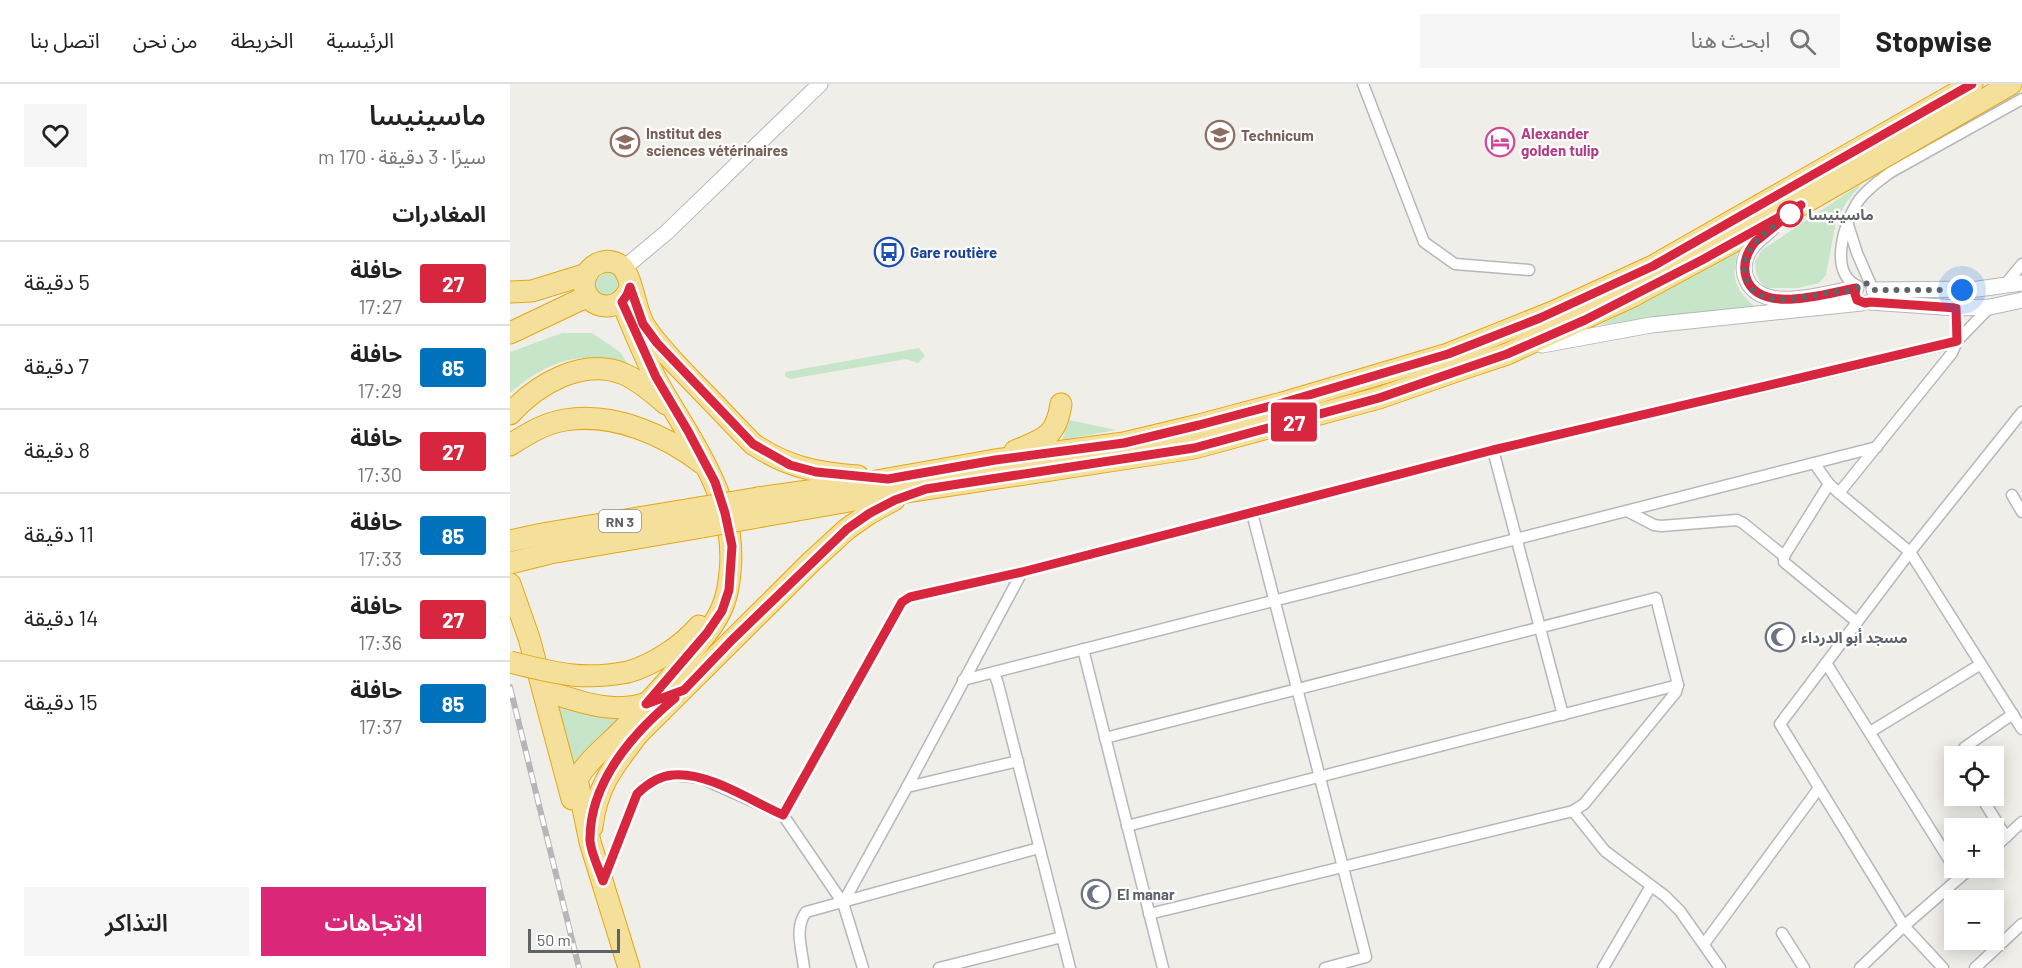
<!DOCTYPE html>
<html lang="ar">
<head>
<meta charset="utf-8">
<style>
	:root { --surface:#fff; --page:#f6f6f6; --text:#222; --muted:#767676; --line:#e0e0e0; --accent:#db2777 }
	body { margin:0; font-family:Barlow,"Noto Sans Arabic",sans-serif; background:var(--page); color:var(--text); direction:rtl; height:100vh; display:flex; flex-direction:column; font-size:22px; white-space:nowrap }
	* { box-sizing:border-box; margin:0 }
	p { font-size:20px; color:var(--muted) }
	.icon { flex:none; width:33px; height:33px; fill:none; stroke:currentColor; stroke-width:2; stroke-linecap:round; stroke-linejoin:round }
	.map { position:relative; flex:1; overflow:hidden; direction:ltr }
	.sheet { display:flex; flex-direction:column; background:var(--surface); width:510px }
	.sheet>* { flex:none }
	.badge { padding:0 12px; border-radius:4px; font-size:21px; line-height:39px }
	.tools { position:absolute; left:1434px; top:662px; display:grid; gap:12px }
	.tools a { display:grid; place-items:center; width:60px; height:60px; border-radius:0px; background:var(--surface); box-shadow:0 3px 15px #0003; font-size:30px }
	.scale { position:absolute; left:18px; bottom:15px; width:92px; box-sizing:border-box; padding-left:6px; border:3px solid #5f6267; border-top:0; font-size:16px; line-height:21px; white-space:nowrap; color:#5f6267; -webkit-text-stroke:4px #fff; paint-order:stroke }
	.you { position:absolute; width:30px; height:30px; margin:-15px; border:4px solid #fff; border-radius:50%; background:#1a73e8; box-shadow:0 0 0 9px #1a73e833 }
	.map>.badge { position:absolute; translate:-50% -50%; box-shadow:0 0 0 3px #fff }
	h2 { padding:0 24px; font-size:22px; line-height:54px }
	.round { display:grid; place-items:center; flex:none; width:63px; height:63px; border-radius:0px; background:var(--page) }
	.headline { display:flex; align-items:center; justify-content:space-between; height:102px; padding:0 24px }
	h1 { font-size:28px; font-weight:600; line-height:45px }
	.cta { display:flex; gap:12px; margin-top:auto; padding:12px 24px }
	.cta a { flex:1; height:69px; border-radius:0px; background:var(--accent); color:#fff; font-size:24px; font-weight:600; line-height:69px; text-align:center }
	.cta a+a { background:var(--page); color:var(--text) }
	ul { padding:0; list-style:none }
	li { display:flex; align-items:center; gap:18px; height:84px; padding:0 24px; border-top:2px solid var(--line) }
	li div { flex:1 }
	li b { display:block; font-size:22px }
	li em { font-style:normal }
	li .badge { min-width:66px; font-weight:700; text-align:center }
	header { display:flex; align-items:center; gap:36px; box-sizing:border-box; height:84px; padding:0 30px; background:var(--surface); border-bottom:2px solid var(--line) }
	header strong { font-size:28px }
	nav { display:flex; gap:33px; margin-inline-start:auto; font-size:21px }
	.search { width:420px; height:54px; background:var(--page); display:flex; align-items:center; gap:15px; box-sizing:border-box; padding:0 21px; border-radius:0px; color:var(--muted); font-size:22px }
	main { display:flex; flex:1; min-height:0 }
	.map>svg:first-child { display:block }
	.green { fill:#c7e5c8 }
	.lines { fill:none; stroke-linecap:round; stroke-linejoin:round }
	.street-casing { stroke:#b5b7bb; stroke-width:13 }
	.secondary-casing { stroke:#b4b7bb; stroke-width:17 }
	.highway-casing { stroke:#e4a814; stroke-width:23 }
	.street { stroke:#fff; stroke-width:10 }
	.secondary { stroke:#fff; stroke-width:15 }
	.highway { stroke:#f4e09b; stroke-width:21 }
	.rail-casing { stroke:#b6b6b7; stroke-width:6 }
	.rail { stroke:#fff; stroke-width:4; stroke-dasharray:11; stroke-linecap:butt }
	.highway-bridge-casing { stroke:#e4a814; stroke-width:23; stroke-linecap:butt }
	.highway-bridge { stroke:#f4e09b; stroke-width:21 }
	.line-casing { stroke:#fff; stroke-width:14 }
	.line { stroke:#d7263d; stroke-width:9 }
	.walk { stroke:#5f6267; stroke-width:6; stroke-dasharray:0 10.8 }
	.stop-dot { fill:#fff; stroke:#d7263d; stroke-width:3 }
	.labels { text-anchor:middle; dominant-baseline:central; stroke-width:4.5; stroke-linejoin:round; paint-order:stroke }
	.shield { fill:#fff; stroke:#8f9195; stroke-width:1.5 }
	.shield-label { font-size:14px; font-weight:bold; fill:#5f6267 }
	.education-label { font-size:15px; font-weight:bold; fill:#785e54; stroke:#fff; text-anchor:start }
	.hotel-label { font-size:15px; font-weight:bold; fill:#b23c85; stroke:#fff; text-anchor:start }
	.stop-label { font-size:15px; font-weight:bold; fill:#5f6267; stroke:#fff; text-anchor:start }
	.transit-label { font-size:15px; font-weight:bold; fill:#164399; stroke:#fff; text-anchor:start }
	.worship-label { font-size:15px; font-weight:bold; fill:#5b616d; stroke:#fff; text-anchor:start }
</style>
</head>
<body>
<header>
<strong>Stopwise</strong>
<div class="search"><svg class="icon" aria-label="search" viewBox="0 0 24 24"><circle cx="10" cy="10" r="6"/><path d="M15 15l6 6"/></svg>ابحث هنا</div>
<nav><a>الرئيسية</a><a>الخريطة</a><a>من نحن</a><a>اتصل بنا</a></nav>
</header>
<main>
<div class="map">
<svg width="1512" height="884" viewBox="0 0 1512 884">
	<rect width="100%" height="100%" fill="#f0eee8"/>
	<!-- green -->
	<g class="green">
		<polygon points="1352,99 1336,119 1326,137 1316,191 1309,199 1288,204 1257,204 1250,198 1246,189 1245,178 1252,166"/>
		<path d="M 1228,168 C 1221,193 1224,204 1244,222 L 1090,241 Z"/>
		<polygon points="97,187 105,189 112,199 103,213 90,211 86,203 87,195"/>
		<path d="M 52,249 L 82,249 L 110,268 L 117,279 C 69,266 37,277 0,309 L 0,268 Z"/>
		<polygon points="409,264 415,272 408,279 396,275 280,295 275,292 275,288"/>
		<polygon points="559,336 606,346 552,356"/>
		<polygon points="45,616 114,633 61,682"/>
	</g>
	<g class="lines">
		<!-- street casing -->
		<g class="street-casing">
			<g id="street">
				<polyline points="853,0 914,158 945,180 1019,186"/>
				<polyline points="1338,141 1347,169 1361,201"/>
				<path d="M 1348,202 C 1317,189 1335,136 1349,116 C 1358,104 1370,96 1381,88 L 1512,15"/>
				<polyline points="1494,202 1512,180"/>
				<polyline points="983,366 1053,631"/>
				<polyline points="1304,379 1319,400 1329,409 1400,468 1512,645"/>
				<polyline points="1319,400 1274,472 1274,478 1347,538"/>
				<polyline points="1329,409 1442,269 1447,257 1446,224"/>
				<polyline points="1502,411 1512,428"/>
				<polyline points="1117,427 1144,441 1151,442 1227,436 1233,439 1274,472"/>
				<polyline points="742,429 856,873 815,884"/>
				<polyline points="573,565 653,884"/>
				<polyline points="1316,579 1450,793"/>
				<polyline points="484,589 488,600 560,884"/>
				<polyline points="453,596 1367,363"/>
				<polyline points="1360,648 1471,580"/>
				<polyline points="595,654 1146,514 1168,601 1166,608 1074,720 1063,727 639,830"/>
				<polyline points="1450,672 1455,663 1503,630"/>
				<polyline points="397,703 508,677"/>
				<polyline points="1470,711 1496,753"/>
				<polyline points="1063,727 1095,767 1155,812 1170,827 1210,884"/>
				<polyline points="273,731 392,518 400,513 512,488 983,366 1437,260 1447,257 1480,223"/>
				<polyline points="617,742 1168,601"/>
				<polyline points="1484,764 1512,738"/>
				<polyline points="94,794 127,710 137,700 147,695 164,691 191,694 273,731 333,819 353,884"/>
				<polyline points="333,819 397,703 512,488"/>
				<polyline points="1272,849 1294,884"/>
				<polyline points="1194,860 1309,704"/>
				<path d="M 294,884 C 292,865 284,844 296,828 L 529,764"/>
				<polyline points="429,884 552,853"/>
				<polyline points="1093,884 1141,802"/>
				<polyline points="1350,884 1394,842 1462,783"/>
				<polyline points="1433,884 1394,842 1270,640 1400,468 1512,328"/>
				<polyline points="1465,884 1512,840"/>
			</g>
		</g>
		<!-- secondary casing -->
		<g class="secondary-casing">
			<g id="secondary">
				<path d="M 1261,145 C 1246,157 1230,170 1235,191 C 1247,233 1316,209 1346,204"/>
				<polyline points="114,184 157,148 310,0"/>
				<polyline points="1364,206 1468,205 1512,199"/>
				<polyline points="1360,218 1446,224 1480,223 1512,216"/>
				<polyline points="1032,261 1141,241 1352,219"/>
			</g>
		</g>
		<!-- highway casing -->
		<g class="highway-casing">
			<g id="highway">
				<path d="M 120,203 C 110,234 69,224 75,195 C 79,179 99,172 111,182 C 122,191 125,225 134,241 C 148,263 167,281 185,300 C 205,320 223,340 243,360 C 277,383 307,389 348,392"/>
				<polyline points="0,208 22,207 77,190"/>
				<path d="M 112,218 C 123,244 134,272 147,297 C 180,356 228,416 220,488 C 218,513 212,530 196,550 C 172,581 146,611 119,639 C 101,659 81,672 67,695 L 80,758 L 119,884"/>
				<polyline points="0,249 78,212"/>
				<path d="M 0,330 C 27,300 73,273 114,290 C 130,297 143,309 156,320"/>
				<path d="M 0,361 C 17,350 35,339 55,336 C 103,328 156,351 193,380"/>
				<path d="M 505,367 C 533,355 546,354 551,320"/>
				<polyline points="248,414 349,400 485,376 614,359 689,341 772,319 938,270 1045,227 1143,182 1462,0"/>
				<polyline points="253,432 351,415 684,364 869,314 958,283 997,270 1123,212 1291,121 1501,0"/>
				<polyline points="0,457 32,450 188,424"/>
				<polyline points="0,479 40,469 192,443"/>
				<polyline points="0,500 19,554 62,715"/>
				<path d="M 118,588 C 143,581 172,562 189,542"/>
				<path d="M 33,606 C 68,617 104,632 140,618"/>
				<path d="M 82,743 C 87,701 104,682 128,650 L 301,478 L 337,445 L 360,429 L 384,416"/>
			</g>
		</g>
		<!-- street -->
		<use href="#street" class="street"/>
		<!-- secondary -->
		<use href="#secondary" class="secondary"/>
		<!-- highway -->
		<use href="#highway" class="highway"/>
		<!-- rail casing -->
		<g class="rail-casing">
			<polyline id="rail" points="0,603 69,884"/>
		</g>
		<!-- rail -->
		<use href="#rail" class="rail"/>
		<!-- highway-bridge casing -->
		<g class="highway-bridge-casing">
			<g id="highway-bridge">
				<polyline points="188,424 248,414"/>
				<polyline points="192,443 253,432"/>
				<path d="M 0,578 C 45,589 71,597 118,588"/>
			</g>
		</g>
		<!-- highway-bridge -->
		<use href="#highway-bridge" class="highway-bridge"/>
	</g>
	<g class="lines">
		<!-- line casing -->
		<g class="line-casing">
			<path id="line" d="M 165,614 C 123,649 79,698 80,757 C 81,769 89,785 93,797 L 127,710 C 137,700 148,692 163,691 C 199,688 241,717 273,731 L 392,518 L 400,513 L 512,488 L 983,366 L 1447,257 L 1446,224 L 1360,218 L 1355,219 L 1347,216 L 1345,210 L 1346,204 C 1317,209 1248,232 1236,193 C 1232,179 1237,168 1245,158 L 1291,121 L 1192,176 L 1075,236 L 997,270 L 869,314 L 684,364 L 416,405 L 385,416 L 360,429 L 337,445 L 222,556 L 174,606 L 136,620 L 197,549 L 212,527 L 219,506 L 222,462 L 215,429 L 205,398 L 178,347 L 146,293 L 112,218 L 117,211 L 120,203 L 133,240 L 147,259 L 243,360 L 280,381 L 306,388 L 378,395 L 485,376 L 614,359 L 689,341 L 772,319 L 938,270 L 1030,234 L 1143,182 L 1462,0"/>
		</g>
		<!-- line -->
		<use href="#line" class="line"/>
		<!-- walk -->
		<path class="walk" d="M 1280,130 C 1267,141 1247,152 1239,167 C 1234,175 1233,185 1236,194 C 1247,227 1293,213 1318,209 C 1326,207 1339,208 1346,204 C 1349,203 1351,200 1353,199 L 1359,200 L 1365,206 L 1452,206"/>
	</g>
	<!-- icons -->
	<defs>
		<g id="school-ring" transform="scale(1.5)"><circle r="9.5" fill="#fff" stroke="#8d6e63" stroke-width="1.5"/><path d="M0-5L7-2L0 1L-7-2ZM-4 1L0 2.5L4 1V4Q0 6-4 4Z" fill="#8d6e63"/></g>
		<g id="university-ring" transform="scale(1.5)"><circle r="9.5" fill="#fff" stroke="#8d6e63" stroke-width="1.5"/><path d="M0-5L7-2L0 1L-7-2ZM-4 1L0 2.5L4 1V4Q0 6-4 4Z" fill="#8d6e63"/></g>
		<g id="hotel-ring" transform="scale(1.5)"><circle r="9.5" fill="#fff" stroke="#d1479c" stroke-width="1.5"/><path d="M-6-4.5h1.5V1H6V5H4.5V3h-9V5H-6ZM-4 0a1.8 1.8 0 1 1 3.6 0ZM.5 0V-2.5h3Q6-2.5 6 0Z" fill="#d1479c"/></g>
		<g id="bus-ring" transform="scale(1.5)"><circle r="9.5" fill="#fff" stroke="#1a4fb4" stroke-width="1.5"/><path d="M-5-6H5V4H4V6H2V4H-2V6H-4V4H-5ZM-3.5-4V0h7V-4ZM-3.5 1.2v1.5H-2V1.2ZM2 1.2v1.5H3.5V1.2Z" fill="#1a4fb4"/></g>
		<g id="mosque-ring" transform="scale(1.5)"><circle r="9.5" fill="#fff" stroke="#6b7280" stroke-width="1.5"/><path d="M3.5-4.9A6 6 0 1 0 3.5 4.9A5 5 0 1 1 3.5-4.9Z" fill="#6b7280"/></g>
	</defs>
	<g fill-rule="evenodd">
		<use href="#school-ring" x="710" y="51"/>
		<use href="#university-ring" x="115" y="58"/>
		<use href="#hotel-ring" x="990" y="58"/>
		<use href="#bus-ring" x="379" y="168"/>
		<use href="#mosque-ring" x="1270" y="553"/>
		<use href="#mosque-ring" x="586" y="810"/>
	</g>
	<!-- markers -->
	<circle class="stop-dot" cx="1280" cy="130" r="12"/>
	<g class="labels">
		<!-- shield labels -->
		<rect class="shield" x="89" y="426" width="42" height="22" rx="4.5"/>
		<g class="shield-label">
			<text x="110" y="437">RN 3</text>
		</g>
		<!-- education labels -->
		<g class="education-label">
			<text x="136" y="49">Institut des<tspan x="136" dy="17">sciences vétérinaires</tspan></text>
			<text x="731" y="51">Technicum</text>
		</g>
		<!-- hotel labels -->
		<g class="hotel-label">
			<text x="1011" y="49">Alexander<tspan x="1011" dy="17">golden tulip</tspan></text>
		</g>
		<!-- stop labels -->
		<g class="stop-label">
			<text x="1298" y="130">ماسينيسا</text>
		</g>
		<!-- transit labels -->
		<g class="transit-label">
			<text x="400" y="168">Gare routière</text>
		</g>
		<!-- worship labels -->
		<g class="worship-label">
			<text x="1291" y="553">مسجد أبو الدرداء</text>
			<text x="607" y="810">El manar</text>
		</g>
	</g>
</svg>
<div class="tools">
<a><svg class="icon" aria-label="locate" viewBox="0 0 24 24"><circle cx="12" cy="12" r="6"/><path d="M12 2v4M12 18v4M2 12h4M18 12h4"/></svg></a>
<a>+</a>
<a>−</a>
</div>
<div class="scale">50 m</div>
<div class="you" style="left:1452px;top:206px"></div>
<b class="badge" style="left:784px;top:338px;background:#d7263d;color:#fff">27</b>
</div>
<section class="sheet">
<div class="headline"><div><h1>ماسينيسا</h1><p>سيرًا · 3 دقيقة · 170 m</p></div><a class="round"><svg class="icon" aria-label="heart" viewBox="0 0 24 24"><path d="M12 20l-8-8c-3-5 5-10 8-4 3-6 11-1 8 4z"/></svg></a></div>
<h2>المغادرات</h2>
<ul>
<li><span class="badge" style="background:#d7263d;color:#fff">27</span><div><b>حافلة</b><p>17:27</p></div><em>5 دقيقة</em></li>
<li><span class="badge" style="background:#0072bc;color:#fff">85</span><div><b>حافلة</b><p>17:29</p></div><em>7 دقيقة</em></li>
<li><span class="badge" style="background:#d7263d;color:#fff">27</span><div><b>حافلة</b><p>17:30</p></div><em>8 دقيقة</em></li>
<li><span class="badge" style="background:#0072bc;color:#fff">85</span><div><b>حافلة</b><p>17:33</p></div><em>11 دقيقة</em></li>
<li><span class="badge" style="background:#d7263d;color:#fff">27</span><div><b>حافلة</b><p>17:36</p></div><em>14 دقيقة</em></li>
<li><span class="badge" style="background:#0072bc;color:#fff">85</span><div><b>حافلة</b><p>17:37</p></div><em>15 دقيقة</em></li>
</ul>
<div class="cta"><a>الاتجاهات</a><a>التذاكر</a></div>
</section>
</main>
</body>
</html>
